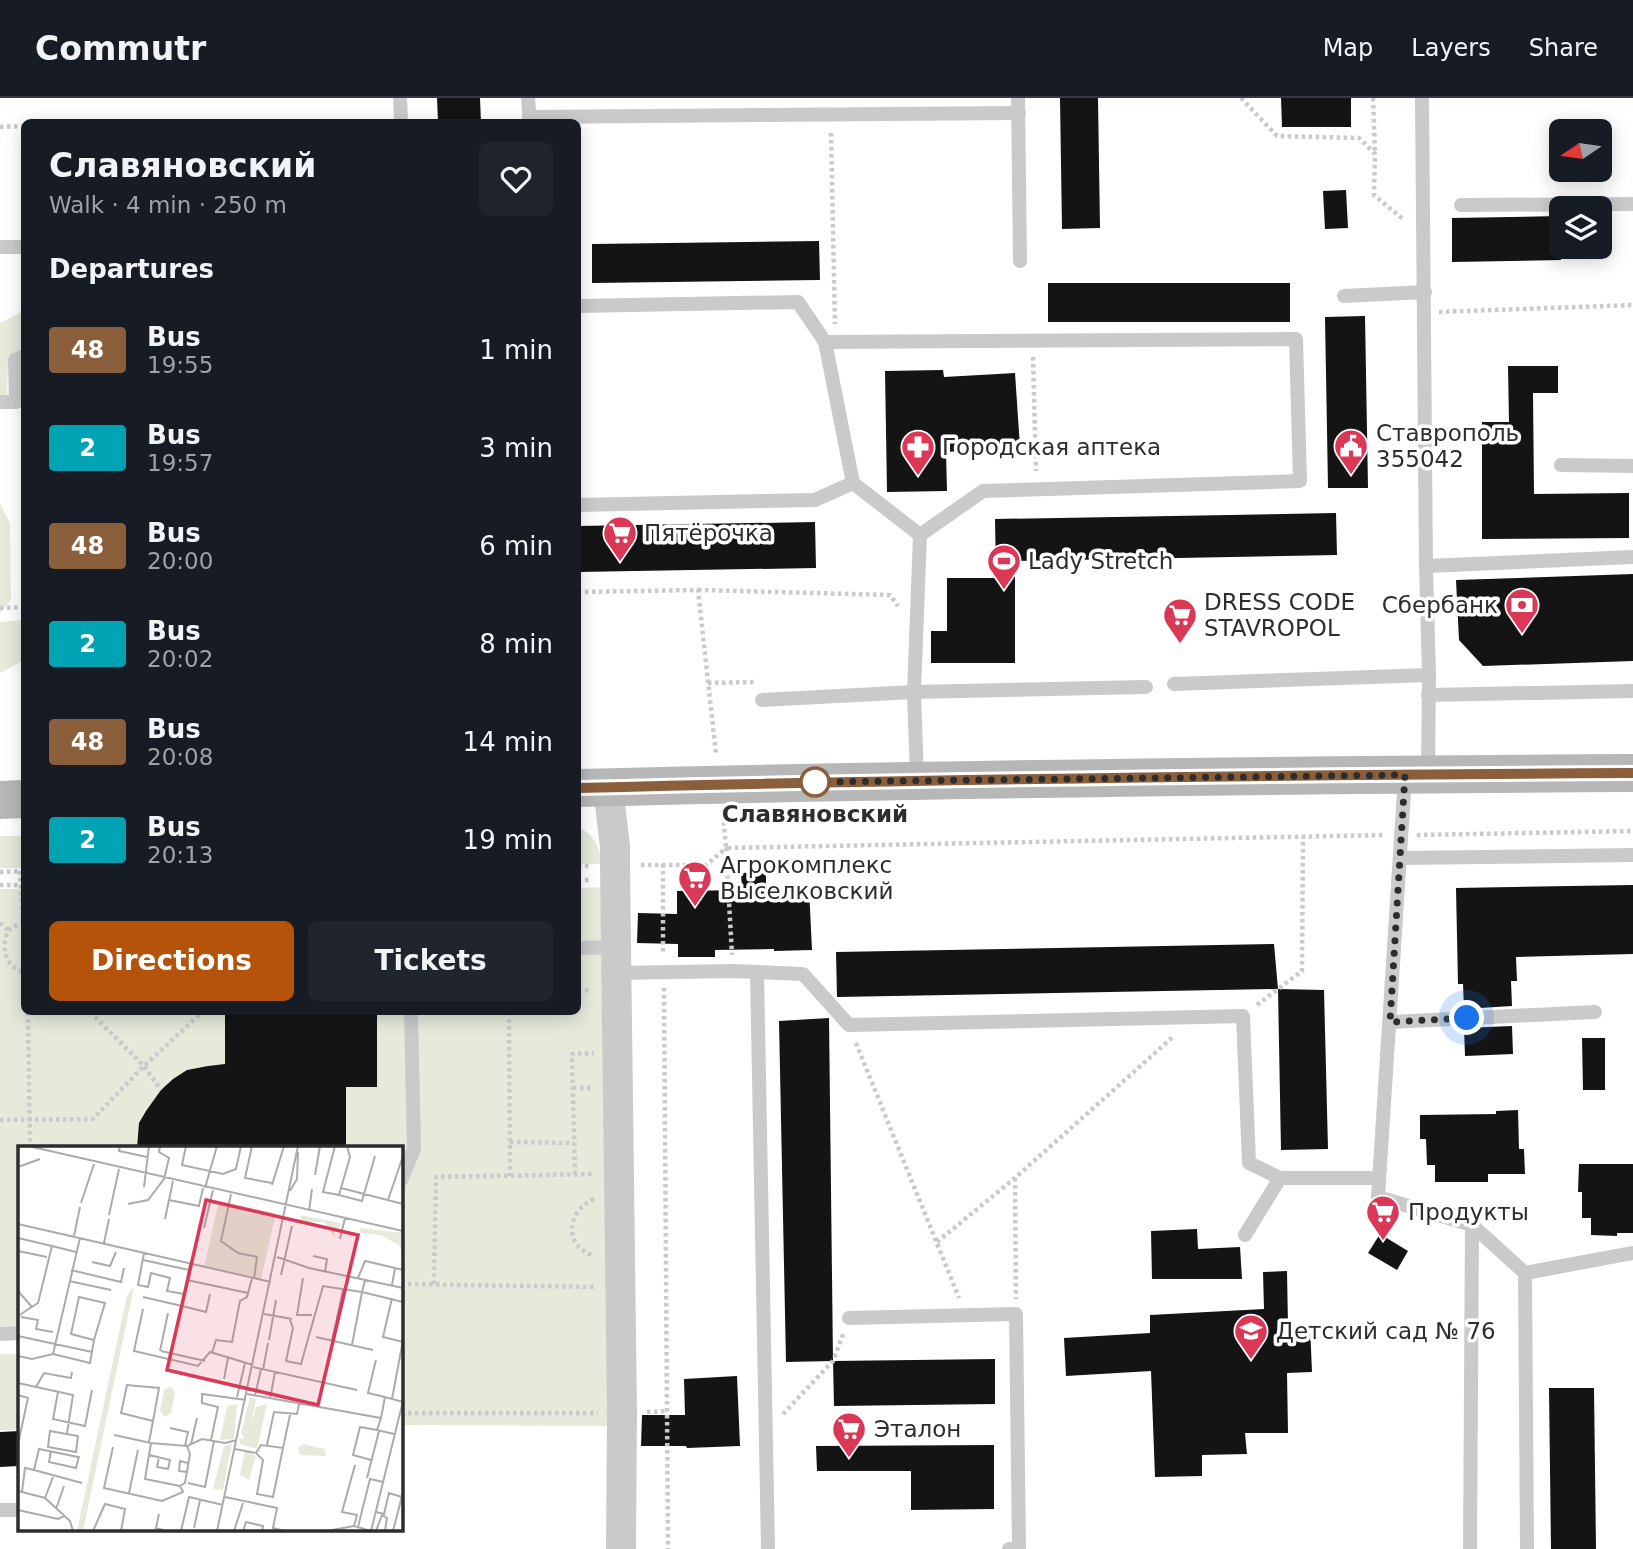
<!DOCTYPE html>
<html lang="en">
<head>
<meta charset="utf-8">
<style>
	:root { --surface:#171b24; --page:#20242c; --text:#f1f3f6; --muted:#9ea1a6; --line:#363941; --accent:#b45309 }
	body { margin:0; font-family:"DejaVu Sans",sans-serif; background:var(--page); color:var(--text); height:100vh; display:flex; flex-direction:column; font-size:26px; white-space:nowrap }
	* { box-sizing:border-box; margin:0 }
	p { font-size:23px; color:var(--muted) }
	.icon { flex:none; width:38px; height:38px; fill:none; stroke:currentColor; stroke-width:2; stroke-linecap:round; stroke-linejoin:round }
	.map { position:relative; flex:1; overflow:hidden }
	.drawer { position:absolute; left:21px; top:21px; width:560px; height:896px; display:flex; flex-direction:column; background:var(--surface); border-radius:10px; box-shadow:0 4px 18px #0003 }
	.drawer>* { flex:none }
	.badge { padding:0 14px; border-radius:5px; font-size:24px; line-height:46px }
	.needle { width:46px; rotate:257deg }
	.tools { position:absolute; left:1549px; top:21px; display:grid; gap:14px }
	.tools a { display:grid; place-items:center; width:63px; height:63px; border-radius:10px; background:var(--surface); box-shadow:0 4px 18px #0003; font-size:35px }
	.you { position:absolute; width:35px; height:35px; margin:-18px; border:5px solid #fff; border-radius:50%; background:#1a73e8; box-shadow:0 0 0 10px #1a73e833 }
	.map>.badge { position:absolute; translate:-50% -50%; box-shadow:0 0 0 4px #fff }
	h2 { padding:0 28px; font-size:26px; line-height:63px }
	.round { display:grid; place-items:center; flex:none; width:74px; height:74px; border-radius:10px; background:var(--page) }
	.summary { display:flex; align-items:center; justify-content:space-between; height:119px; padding:0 28px }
	h1 { font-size:33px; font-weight:800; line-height:52px }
	.cta { display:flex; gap:14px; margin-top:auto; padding:14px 28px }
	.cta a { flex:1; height:80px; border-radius:10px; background:var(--accent); color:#fff; font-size:28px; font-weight:800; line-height:80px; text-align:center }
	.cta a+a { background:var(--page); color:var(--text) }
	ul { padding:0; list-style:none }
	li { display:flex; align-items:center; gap:21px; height:98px; padding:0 28px }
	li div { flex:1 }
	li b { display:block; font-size:26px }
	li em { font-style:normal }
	li .badge { min-width:77px; font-weight:700; text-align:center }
	header { display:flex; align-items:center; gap:42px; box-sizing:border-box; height:98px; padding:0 35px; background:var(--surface); border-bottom:2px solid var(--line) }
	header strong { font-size:33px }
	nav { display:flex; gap:38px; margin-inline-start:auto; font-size:24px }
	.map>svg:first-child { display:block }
	.green { fill:#e5eadb }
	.building { fill:#141414 }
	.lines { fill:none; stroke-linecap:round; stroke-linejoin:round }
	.path { stroke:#cacaca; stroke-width:4.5; stroke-dasharray:3.5 3.5; stroke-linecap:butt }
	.lane { stroke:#cacaca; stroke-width:14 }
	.street { stroke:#cacaca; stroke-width:30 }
	.secondary { stroke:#b7b7b7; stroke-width:38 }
	.line-casing { stroke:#fff; stroke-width:16 }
	.line { stroke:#8b5e3c; stroke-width:10 }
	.walk { stroke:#2d2d2d; stroke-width:7; stroke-dasharray:0 12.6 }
	.stop-dot { fill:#fff; stroke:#8b5e3c; stroke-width:3.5 }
	.labels { text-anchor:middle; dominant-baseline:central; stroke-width:7; stroke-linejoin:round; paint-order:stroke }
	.poi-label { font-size:23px; fill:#2d2d2d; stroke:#fff; text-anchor:start }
	.stop-label { font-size:23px; font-weight:bold; fill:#2d2d2d; stroke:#fff }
	.inset-road { fill:none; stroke:#ababab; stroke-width:2 }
	.view { fill:#db3857; fill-opacity:0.15; stroke:#db3857; stroke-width:3.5 }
	.inset-edge { fill:none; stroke:#2d2d2d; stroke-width:3.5 }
</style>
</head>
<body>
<header>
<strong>Commutr</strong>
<nav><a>Map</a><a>Layers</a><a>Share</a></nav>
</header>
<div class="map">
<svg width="1633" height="1451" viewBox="0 0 1633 1451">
	<rect width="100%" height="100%" fill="#fff"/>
	<!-- green -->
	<g class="green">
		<polygon points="24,212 24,250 8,258 7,300 0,309 0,224 1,225"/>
		<polygon points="0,405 10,426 11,502 0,515"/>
		<polygon points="24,522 24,562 0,575 0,524"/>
		<path d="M 578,729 C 593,735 600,749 602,766 L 578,766 Z"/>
		<polygon points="24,738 24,770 0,770 0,738"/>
		<polygon points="608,789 612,1328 401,1327 401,1050 19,1050 19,1228 0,1229 0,791 24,791 24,914 578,914 578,790"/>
		<rect x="0" y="1256" width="19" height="76"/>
	</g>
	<!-- building -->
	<g class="building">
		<polygon points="437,0 480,0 481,24 438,24"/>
		<polygon points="1060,0 1098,0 1100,130 1062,131"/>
		<polygon points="1281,0 1351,0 1351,29 1282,29"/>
		<polygon points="1346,92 1348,130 1325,131 1323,93"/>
		<polygon points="1561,118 1561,162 1452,164 1452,120"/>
		<polygon points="819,143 820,182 592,185 592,146"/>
		<rect x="1048" y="185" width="242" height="39"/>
		<polygon points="1365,218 1368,390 1328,390 1325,219"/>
		<polygon points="1508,268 1558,268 1558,295 1533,295 1534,396 1629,395 1629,440 1482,441 1482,324 1509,324"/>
		<polygon points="943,272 944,279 1015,275 1020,349 946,354 947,393 887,394 885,273"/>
		<polygon points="1336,415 1337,457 1015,463 1015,565 931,565 931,533 947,533 947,480 996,480 995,421"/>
		<polygon points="815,424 816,470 578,474 578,428"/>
		<polygon points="1633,476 1633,563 1483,568 1459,542 1456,482"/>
		<polygon points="766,774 766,791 809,790 812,852 774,853 774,851 715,852 715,859 678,859 678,846 637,845 638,815 677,816 677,793 742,792 741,775"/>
		<polygon points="1633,787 1633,856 1516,859 1517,883 1511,883 1512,908 1464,911 1463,886 1458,886 1456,790"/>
		<polygon points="1274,846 1278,891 837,899 836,854"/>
		<polygon points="1278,891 1324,892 1328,1051 1281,1052"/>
		<polygon points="225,914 377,914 377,989 346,989 346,1050 137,1050 139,1025 146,1013 161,992 173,981 187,972 208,968 225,966"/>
		<polygon points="829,920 833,1263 786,1264 779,923"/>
		<polygon points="1512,928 1513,956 1465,958 1464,930"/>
		<polygon points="1582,940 1605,940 1605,992 1583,992"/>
		<polygon points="1518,1012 1519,1051 1524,1051 1525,1076 1488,1076 1488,1084 1435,1084 1435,1067 1427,1067 1426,1041 1420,1041 1420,1017 1496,1016 1496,1013"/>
		<polygon points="1579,1066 1633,1066 1633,1135 1617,1135 1617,1138 1591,1137 1591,1120 1582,1120 1582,1094 1578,1094"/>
		<polygon points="1197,1131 1198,1151 1240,1149 1242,1181 1152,1181 1151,1133"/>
		<polygon points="1380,1136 1408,1153 1397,1172 1368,1155"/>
		<polygon points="1287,1173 1288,1228 1310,1227 1312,1274 1287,1275 1288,1335 1245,1335 1247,1356 1202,1357 1202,1378 1155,1379 1151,1273 1066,1278 1064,1240 1150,1235 1150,1217 1264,1211 1263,1174"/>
		<polygon points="995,1261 995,1306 834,1308 833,1263"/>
		<polygon points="737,1278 740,1348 687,1350 686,1348 641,1348 642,1317 685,1317 684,1281"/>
		<polygon points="1549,1290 1594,1290 1596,1451 1551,1451"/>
		<polygon points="19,1333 19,1368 0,1369 0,1334"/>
		<polygon points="994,1347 994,1411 911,1412 911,1373 817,1373 816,1348"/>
	</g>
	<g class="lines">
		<!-- path -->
		<g class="path">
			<polyline points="1241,0 1277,38 1359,40 1375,56 1374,97 1404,122"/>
			<polyline points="1373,0 1375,55"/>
			<polyline points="184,24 189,24"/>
			<polyline points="0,29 24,28"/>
			<polyline points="831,35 835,226"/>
			<polyline points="1439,214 1633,207"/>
			<polyline points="1033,259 1036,373"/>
			<polyline points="698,492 890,497 898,508"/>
			<polyline points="578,494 698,492 716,656"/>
			<polyline points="0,510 24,509"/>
			<polyline points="708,585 756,584"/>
			<polyline points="723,717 726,750 1384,737"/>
			<polyline points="1417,737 1633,733"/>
			<polyline points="663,766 663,856"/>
			<polyline points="641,767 706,767 726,750 732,857"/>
			<polyline points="578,768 591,768"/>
			<polyline points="20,773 23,824"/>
			<polyline points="0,774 24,773"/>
			<polyline points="578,782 591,782"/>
			<polyline points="0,787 24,787"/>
			<polyline points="0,825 8,832"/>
			<path d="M 24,825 C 20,826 13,828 9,832 C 0,847 5,870 24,874"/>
			<polyline points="664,890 668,1451"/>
			<polyline points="578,893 591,892"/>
			<polyline points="1257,907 1302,873 1303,739"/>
			<polyline points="28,914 30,1050"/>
			<polyline points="90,914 144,968 161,992"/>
			<polyline points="509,914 510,1078"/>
			<polyline points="856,945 959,1200"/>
			<polyline points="573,990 593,990"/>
			<polyline points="0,1022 93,1021 144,968 198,918 198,914"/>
			<polyline points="510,1044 574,1045"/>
			<polyline points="575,1076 572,956 594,955"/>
			<polyline points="1015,1080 1016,1201"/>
			<path d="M 594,1101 C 566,1114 563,1149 595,1158"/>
			<polyline points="937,1144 1015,1080 1174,938"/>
			<polyline points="401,1186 596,1189"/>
			<polyline points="434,1186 436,1079 594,1076"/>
			<polyline points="647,1314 667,1313"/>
			<polyline points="401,1315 598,1315"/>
			<polyline points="783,1316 833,1263 844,1234"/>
		</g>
		<!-- lane -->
		<g class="lane">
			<polyline points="400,0 401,24"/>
			<polyline points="528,0 530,24"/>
			<polyline points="1018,0 1020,163"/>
			<polyline points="1422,0 1426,468 1429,577 1428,675"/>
			<polyline points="529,19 1019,15"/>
			<polyline points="1461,107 1633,106"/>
			<polyline points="0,149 24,149"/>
			<polyline points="1344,198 1425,194"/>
			<polyline points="578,208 798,204 825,244 1296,241 1300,383 983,393 920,437"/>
			<polyline points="0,304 16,304 15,262 24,258"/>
			<polyline points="1561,367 1633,368"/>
			<polyline points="853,385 920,437 914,594 917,680"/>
			<polyline points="578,407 815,402 853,385 825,244"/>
			<polyline points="1426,468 1633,459"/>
			<polyline points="1174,586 1429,577"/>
			<polyline points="1428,597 1633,593"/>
			<polyline points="762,602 914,594 1146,589"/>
			<polyline points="1405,678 1378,1099 1472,1127 1525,1175 1527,1451"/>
			<polyline points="1400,760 1633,757"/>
			<polyline points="578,850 615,849"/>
			<polyline points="757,874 768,1451"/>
			<polyline points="616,875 733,873 803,876 849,927 1243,918 1249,1065 1280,1080 1379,1080"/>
			<polyline points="1390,924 1595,914"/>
			<polyline points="401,1082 414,1051 411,914"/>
			<polyline points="1245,1137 1280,1080"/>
			<polyline points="1525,1175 1633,1155"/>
			<polyline points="849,1220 1016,1216 1019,1451 1009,1451"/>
			<polyline points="0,1236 19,1235"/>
			<polyline points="0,1412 19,1412"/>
			<polyline points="1470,1451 1472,1127"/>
		</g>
		<!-- street -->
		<polyline class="street" points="608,689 615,749 615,768 622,1314 621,1451"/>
		<!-- secondary -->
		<g class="secondary">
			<path d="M 578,690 C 929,681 1281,677 1633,675"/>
			<polyline points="0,702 24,701"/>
		</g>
	</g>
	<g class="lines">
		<!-- line casing -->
		<g class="line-casing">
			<path id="line" d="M 578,690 C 929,681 1281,677 1633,675"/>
		</g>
		<!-- line -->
		<use href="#line" class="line"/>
		<!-- walk -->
		<polyline class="walk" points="815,684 1405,677 1390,924 1467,920"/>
	</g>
	<!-- icons -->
	<defs>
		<g id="civic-pin" transform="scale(1.75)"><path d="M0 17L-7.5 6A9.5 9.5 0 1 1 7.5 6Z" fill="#db3857" stroke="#fff"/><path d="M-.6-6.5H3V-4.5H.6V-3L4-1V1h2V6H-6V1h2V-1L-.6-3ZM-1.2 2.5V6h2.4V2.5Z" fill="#fff"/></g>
		<g id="pharmacy-pin" transform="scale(1.75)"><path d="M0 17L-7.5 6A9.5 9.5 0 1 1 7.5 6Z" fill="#db3857" stroke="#fff"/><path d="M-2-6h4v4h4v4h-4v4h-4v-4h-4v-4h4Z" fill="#fff"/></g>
		<g id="supermarket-pin" transform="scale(1.75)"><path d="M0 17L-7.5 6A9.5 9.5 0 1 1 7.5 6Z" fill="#db3857" stroke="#fff"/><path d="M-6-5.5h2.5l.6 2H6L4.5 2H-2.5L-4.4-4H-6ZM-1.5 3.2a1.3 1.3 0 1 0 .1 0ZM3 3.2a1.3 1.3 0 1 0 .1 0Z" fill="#fff"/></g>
		<g id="stadium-pin" transform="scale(1.75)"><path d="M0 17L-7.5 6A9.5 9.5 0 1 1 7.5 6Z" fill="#db3857" stroke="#fff"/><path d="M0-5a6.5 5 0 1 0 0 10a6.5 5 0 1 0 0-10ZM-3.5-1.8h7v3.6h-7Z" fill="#fff"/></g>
		<g id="bank-pin" transform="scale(1.75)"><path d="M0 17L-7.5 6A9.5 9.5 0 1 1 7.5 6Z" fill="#db3857" stroke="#fff"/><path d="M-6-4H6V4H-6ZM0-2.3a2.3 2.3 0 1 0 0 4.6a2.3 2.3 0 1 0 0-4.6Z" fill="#fff"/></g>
		<g id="school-pin" transform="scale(1.75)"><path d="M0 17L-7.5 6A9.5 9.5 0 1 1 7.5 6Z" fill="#db3857" stroke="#fff"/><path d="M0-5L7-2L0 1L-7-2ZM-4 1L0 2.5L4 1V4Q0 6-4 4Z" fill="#fff"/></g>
	</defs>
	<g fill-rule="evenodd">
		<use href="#civic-pin" x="1351" y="348"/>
		<use href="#pharmacy-pin" x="918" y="349"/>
		<use href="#supermarket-pin" x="620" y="435"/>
		<use href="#stadium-pin" x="1004" y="463"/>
		<use href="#bank-pin" x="1522" y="507"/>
		<use href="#supermarket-pin" x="1180" y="517"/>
		<use href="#supermarket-pin" x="695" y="780"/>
		<use href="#supermarket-pin" x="1383" y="1114"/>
		<use href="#school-pin" x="1251" y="1233"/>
		<use href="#supermarket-pin" x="849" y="1331"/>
	</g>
	<!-- markers -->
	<circle class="stop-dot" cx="815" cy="684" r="14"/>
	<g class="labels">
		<!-- poi labels -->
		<g class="poi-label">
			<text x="1376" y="335">Ставрополь<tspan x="1376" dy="26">355042</tspan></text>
			<text x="942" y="349">Городская аптека</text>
			<text x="644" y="435">Пятёрочка</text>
			<text x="1028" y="463">Lady Stretch</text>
			<text x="1204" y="504">DRESS CODE<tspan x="1204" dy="26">STAVROPOL</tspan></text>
			<text x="1498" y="507" text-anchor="end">Сбербанк</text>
			<text x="720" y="767">Агрокомплекс<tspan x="720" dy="26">Выселковский</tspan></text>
			<text x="1408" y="1114">Продукты</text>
			<text x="1276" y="1233">Детский сад № 76</text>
			<text x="874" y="1331">Эталон</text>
		</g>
		<!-- stop labels -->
		<g class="stop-label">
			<text x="815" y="716">Славяновский</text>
		</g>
	</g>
	<!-- overview -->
	<g transform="translate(18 1048)">
		<rect width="385" height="385" fill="#fff"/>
		<path d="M 201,55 L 258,67 L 243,133 L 186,121 ZM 283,69 L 322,77 L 324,79 L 316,84 L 317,92 L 306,76 L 285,76 L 282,81 ZM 342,82 L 385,87 L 385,108 L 381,99 L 363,89 L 341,87 ZM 116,141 L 65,385 L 59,385 L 109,149 ZM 153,240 L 157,247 L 153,267 L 147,271 L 142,265 L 146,244 ZM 232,251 L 238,253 L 233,279 L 238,261 L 249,258 L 239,303 L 222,298 L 221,293 L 226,292 L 223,287 ZM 219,258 L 216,293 L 202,294 L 209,260 ZM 214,297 L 205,344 L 195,343 L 206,300 ZM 286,298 L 306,303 L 308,310 L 282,309 L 280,302 ZM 227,304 L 238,310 L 231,334 L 222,329 Z" fill="#e5eadb"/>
		<path class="inset-road" d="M 10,0 L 385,85M 102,0 L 101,5 L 129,11M 168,0 L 164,19 L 205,28 L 218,23 L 223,0M 234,0 L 227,32 L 254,37M 317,0 L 305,46 L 321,49 L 323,42M 329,0 L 332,11 L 323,42 L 385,58M 0,21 L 22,13M 297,29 L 302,0M 254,39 L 266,0M 126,41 L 131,0M 187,42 L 199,0M 272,45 L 279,33 L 280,6M 213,48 L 203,95 L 220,107 L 239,111 L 236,133M 321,49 L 344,55 L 357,10M 151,54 L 181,60 L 185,42M 370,54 L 385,10M 63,57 L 76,18M 110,58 L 130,54 L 146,33 L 151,12 L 141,6 L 142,0M 291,65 L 294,43M 91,69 L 101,23M 147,73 L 155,35M 0,78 L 253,136M 186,82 L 195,44M 56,90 L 62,61M 0,92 L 34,100 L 20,157 L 0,170M 62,92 L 35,208 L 72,217 L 76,194 L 53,188 L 61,151 L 87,157 L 76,194M 322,93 L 327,72M 86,97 L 91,73M 34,100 L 58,106M 0,105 L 29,111M 126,107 L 120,139 L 130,141 L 133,127 L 152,132 L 149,145 L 166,148M 295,110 L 309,113 L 307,126M 259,111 L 291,122 L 385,142M 125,114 L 171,124M 74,116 L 92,120 L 98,106M 172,118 L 164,160 L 188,166 L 192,148M 53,124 L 103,136 L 106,122M 263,129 L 274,80M 285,132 L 279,169 L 294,169M 340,132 L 347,115 L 377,122M 169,134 L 230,147M 51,135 L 93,144M 374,139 L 377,122 L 385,124M 0,145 L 14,161M 125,151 L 164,160M 374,152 L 365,191 L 385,196M 125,163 L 116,205 L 180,220 L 192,206 L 235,219M 246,168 L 274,173M 3,171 L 20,174 L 18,183 L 35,186M 272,174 L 275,182 L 268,215 L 283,218 L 305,140 L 344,146 L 347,134M 0,190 L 74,206M 298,191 L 355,204M 251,194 L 258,154M 314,195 L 325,144M 334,199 L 344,146 L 385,156M 142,205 L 150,167M 143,205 L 187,215M 194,207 L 198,194 L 214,196 L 222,155 L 229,151 L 234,132M 0,210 L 14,213 L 35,208M 358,214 L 350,247 L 367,251M 235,221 L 339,244M 245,224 L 250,197M 206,233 L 210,212M 0,237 L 55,249 L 49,287M 18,241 L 26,227 L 53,232 L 54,226M 40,246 L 35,273 L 67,280 L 74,244M 229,248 L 363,272 L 367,251 L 385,256M 0,249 L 10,252 L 0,298M 237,250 L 243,223M 219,251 L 227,217M 252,253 L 257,226M 374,253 L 385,194M 363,272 L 359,284 L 376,288M 152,282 L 170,286 L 167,300M 32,285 L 60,290 L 58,306 L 30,301 ZM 96,289 L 133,297M 193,294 L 200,261 L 184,257 L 184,248 L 228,254M 131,296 L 135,275 L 141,242 L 109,239 L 103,267 L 135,275M 173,298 L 179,272M 249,299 L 256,266 L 279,268 L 281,258M 95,301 L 86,342 L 144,355 L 165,346 L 162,340 L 167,337 L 172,308 L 169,300 L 184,293 L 207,297 L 219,294M 217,303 L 238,307 L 243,299 L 265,302 L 272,269M 33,305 L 31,316 L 58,322 L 61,310M 238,307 L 245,314 L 239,348 L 255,351 L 265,302M 131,309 L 152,314 L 150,323 L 139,321 L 141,311M 353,314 L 335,309 L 342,281 L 359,284M 16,324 L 64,337M 169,326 L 161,325 L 162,315 L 170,317M 349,332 L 361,285M 170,337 L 187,341 L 196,295M 162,340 L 127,333 L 133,297 L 169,300M 0,345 L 27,352 L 52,375 L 55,385M 4,346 L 7,322 L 16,324 L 21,303 L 60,311M 111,347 L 120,304M 207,351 L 259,362 L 255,382 L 266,385M 27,352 L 35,331M 38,363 L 46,340M 0,364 L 40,373 L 46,370M 358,366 L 366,368 L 371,347 L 384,351M 141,368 L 138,382 L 148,385M 336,380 L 339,369 L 324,366 L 337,319M 340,381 L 352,333 L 365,336M 176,382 L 182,354M 75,385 L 87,358 L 107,363 L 103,385M 163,385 L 171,351 L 205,359M 199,385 L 280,0M 216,385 L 225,357M 225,385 L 228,376 L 245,380 L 244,385M 309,385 L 336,380 L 353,385M 353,385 L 385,255M 358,385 L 364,369 L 369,372 L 367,385M 375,385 L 385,346"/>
		<path class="view" d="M 188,54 L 340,89 L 300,259 L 149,224 Z"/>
		<rect width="385" height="385" class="inset-edge"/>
	</g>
</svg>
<div class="tools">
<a><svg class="needle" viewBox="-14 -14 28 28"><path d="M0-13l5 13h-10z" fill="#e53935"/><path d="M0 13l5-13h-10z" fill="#9ea1a6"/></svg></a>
<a><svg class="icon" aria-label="layers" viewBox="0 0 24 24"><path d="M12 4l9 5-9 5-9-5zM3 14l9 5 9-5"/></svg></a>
</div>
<div class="you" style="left:1467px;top:920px"></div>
<section class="drawer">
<div class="summary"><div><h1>Славяновский</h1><p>Walk · 4 min · 250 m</p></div><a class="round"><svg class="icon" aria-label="heart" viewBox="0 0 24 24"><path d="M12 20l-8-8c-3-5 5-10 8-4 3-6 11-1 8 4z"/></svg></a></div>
<h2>Departures</h2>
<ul>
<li><span class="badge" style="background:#8b5e3c;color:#fff">48</span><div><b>Bus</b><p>19:55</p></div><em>1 min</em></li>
<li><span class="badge" style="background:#00a3b4;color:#fff">2</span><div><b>Bus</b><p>19:57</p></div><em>3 min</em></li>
<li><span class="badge" style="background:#8b5e3c;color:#fff">48</span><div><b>Bus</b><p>20:00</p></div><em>6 min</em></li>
<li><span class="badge" style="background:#00a3b4;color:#fff">2</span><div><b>Bus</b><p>20:02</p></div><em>8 min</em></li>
<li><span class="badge" style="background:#8b5e3c;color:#fff">48</span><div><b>Bus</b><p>20:08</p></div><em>14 min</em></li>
<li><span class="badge" style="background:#00a3b4;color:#fff">2</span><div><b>Bus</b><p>20:13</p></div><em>19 min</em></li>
</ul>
<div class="cta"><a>Directions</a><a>Tickets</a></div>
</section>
</div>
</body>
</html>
